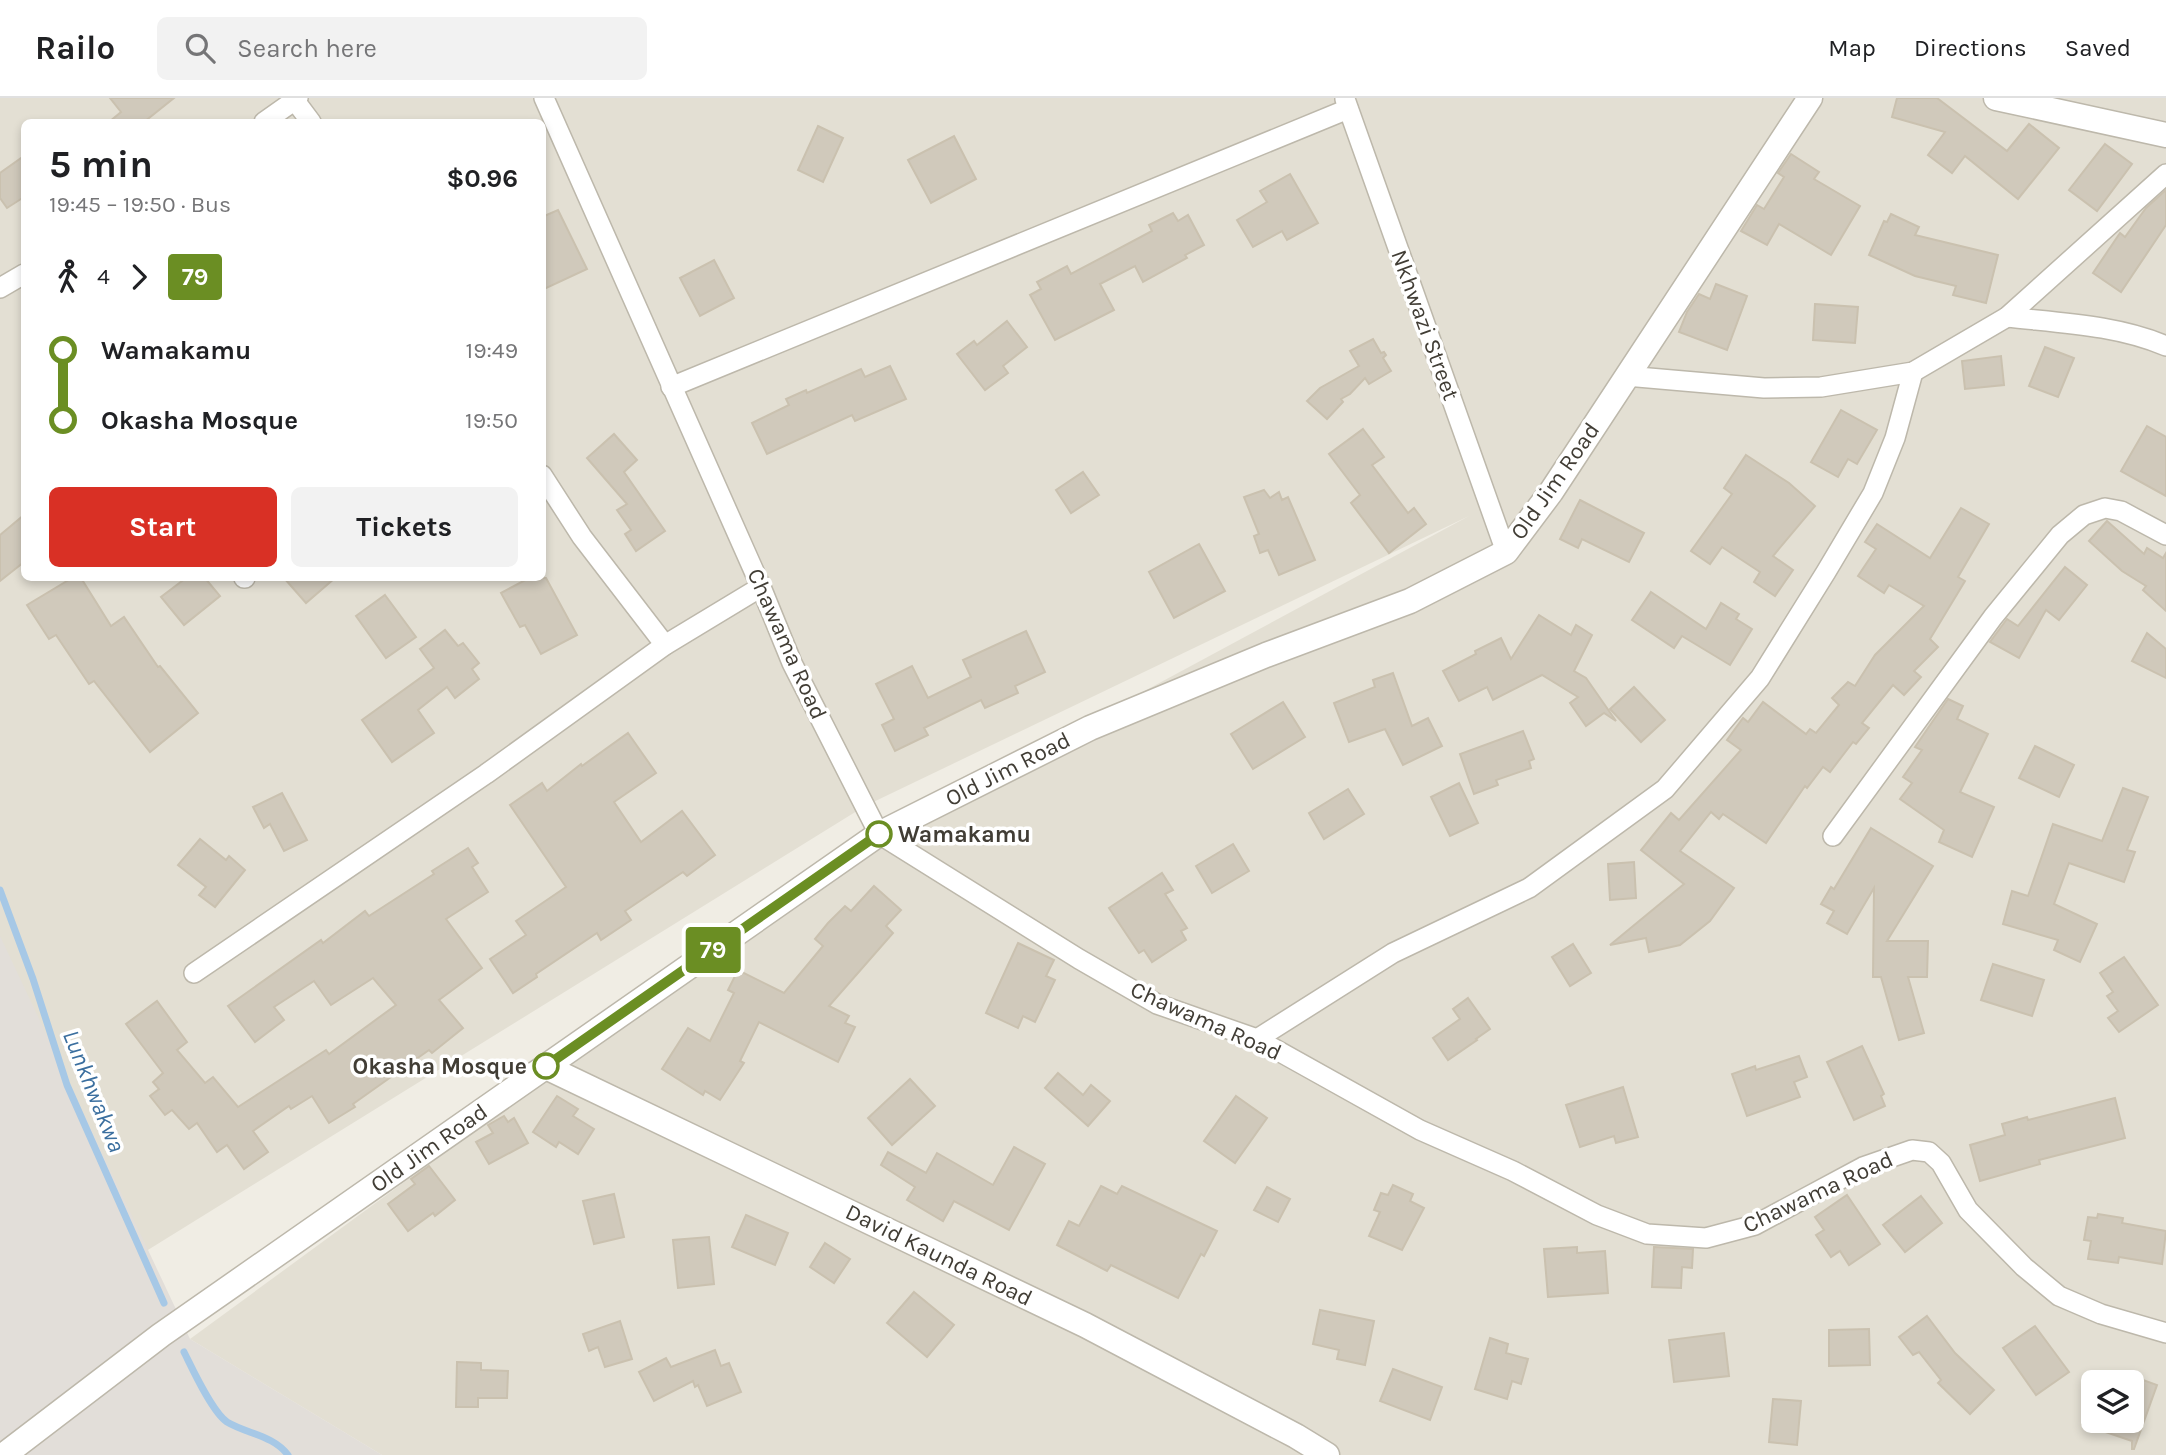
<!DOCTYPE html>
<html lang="en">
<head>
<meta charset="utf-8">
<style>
	:root { --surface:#fff; --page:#f2f2f2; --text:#202124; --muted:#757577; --line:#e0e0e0; --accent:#d93025 }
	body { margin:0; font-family:Karla,sans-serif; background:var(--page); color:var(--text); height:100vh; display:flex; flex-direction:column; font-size:26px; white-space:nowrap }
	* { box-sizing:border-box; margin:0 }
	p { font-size:23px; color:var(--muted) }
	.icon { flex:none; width:38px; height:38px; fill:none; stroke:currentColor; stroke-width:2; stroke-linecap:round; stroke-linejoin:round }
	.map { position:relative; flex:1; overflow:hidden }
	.panel { position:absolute; left:21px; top:21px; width:525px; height:462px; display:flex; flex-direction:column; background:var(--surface); border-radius:10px; box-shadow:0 4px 10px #0003 }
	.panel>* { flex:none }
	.badge { padding:0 14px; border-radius:5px; font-size:24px; line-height:46px }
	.fabs { position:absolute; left:2081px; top:1272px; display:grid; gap:14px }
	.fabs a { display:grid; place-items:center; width:63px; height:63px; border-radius:10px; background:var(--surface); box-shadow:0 4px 10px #0003; font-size:35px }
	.map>.badge { position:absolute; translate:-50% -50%; box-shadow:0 0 0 4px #fff }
	.legs { display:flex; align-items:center; gap:10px; height:77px; padding:0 28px; font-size:23px }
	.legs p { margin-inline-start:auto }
	.headline { display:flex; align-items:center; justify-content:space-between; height:119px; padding:0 28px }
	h1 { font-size:38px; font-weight:700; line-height:52px }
	.action { display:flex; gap:14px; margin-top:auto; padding:14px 28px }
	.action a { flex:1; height:80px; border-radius:10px; background:var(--accent); color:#fff; font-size:28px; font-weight:700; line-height:80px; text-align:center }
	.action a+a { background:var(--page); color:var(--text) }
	ul { padding:0 28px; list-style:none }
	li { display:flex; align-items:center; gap:24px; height:70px; font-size:26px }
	li i { display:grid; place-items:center; width:10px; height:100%; margin:0 9px; background:currentColor }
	li i::after { content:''; width:18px; height:18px; margin:-9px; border:5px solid; border-radius:50%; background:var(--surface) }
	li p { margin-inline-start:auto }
	li:first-child i { background:linear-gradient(#0000 50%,currentColor 0) }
	li:last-child i { background:linear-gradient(currentColor 50%,#0000 0) }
	header { display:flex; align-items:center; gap:42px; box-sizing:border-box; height:98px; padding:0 35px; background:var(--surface); border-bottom:2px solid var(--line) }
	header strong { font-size:33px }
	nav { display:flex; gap:38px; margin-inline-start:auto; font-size:24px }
	.search { width:490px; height:63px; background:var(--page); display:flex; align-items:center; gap:18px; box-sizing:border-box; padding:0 24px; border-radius:10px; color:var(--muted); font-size:26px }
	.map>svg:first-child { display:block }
	.residential { fill:#e3dfd3; fill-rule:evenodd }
	.industrial { fill:#e2ded9 }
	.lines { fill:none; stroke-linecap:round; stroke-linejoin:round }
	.stream { stroke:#a6c8e6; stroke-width:7 }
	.building { fill:#d0c9bb; stroke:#cac1af; stroke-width:2 }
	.minor-casing { stroke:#bdb8ab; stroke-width:22 }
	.tertiary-casing { stroke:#bdb8ab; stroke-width:27 }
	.minor { stroke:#fff; stroke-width:19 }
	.tertiary { stroke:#fff; stroke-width:24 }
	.line-1-casing { stroke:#fff; stroke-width:16 }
	.line-1 { stroke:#6b8e23; stroke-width:10 }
	.stop-1-dot { fill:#fff; stroke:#6b8e23; stroke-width:3.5 }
	.labels { text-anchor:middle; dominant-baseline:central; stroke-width:7; stroke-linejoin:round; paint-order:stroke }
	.street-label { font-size:23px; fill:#413d35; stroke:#fff }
	.stop-label { font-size:23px; font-weight:bold; fill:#413d35; stroke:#fff; text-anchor:start }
	.water-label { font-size:24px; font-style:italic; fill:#3b6f9f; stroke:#fff }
</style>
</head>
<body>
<header>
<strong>Railo</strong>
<div class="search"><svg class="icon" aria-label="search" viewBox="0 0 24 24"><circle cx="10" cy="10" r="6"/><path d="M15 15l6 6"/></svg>Search here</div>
<nav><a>Map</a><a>Directions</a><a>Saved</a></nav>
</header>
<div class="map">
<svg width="2166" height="1357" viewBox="0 0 2166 1357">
	<rect width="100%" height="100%" fill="#f0ede4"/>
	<!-- residential -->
	<path class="residential" d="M 0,0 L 2166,0 L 2166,1357 L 382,1357 L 190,1241 L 879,736 L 1469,418 L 865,708 L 143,1155 L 0,840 ZM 24,24 L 542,24 L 542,480 L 24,480 ZM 2093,1284 L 2132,1284 L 2132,1323 L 2093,1323 Z"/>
	<!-- industrial -->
	<polygon class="industrial" points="0,838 190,1241 382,1357 0,1357"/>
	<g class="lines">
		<!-- stream -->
		<g class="stream">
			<polyline points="0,792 33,881 67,987 164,1205"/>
			<path d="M 184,1254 C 192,1270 212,1314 227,1324 C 247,1336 273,1337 288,1357"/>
		</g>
	</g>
	<!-- building -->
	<g class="building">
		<polygon points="110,0 174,0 144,24 109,24 121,14"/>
		<polygon points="1897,0 1937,0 2007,53 2029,26 2059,50 2018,101 1965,58 1952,75 1928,57 1945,34 1892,19"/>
		<polygon points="818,28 843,40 823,84 798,72"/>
		<polygon points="954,38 976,81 931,105 908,62"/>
		<polygon points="2105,46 2132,66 2097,113 2069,92"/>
		<polygon points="1791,56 1819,74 1814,81 1860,108 1831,157 1779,126 1767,147 1741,133 1757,107 1764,111 1784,79 1778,75"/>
		<polygon points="24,58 24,99 7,110 0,100 0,75"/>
		<polygon points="1290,76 1318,125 1287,142 1282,133 1253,149 1237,122 1267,104 1260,93"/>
		<polygon points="2166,92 2166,127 2121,194 2093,175 2120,135 2125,139 2146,110"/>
		<polygon points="558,112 587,171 542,192 542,119"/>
		<polygon points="1173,115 1178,123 1188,117 1204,147 1185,157 1187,160 1143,184 1135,168 1100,186 1114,212 1055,242 1030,197 1041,191 1037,184 1067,168 1071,176 1152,133 1149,127"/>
		<polygon points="1891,116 1919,129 1915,137 1998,157 1986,205 1953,197 1956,188 1915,178 1869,157 1884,123 1887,124"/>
		<polygon points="714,162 734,200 700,218 680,180"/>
		<polygon points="1716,186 1747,198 1727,252 1679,234 1687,214 1699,196 1710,201"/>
		<polygon points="1815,206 1858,209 1855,245 1813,242"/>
		<polygon points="1007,223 1027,249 1003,268 1008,275 985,292 957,256 974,243 977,247"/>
		<polygon points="1373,241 1381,255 1384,254 1386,257 1383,260 1391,273 1369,286 1365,280 1350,296 1341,301 1343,304 1327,321 1307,303 1320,290 1359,268 1350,253"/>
		<polygon points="2045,249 2074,260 2058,299 2029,288"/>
		<polygon points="2001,258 2004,287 1965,291 1962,263"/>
		<polygon points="890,268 906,301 855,323 852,317 767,356 752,325 789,307 786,301 806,292 807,295 861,271 865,279"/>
		<polygon points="1841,312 1877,332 1857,366 1848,361 1838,379 1811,364"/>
		<polygon points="2147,328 2166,339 2166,398 2121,373"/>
		<polygon points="1363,331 1384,359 1372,367 1408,415 1414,410 1426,426 1389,455 1351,405 1360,397 1329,356"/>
		<polygon points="614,336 637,362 624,374 665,433 636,453 625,436 631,432 617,412 627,406 587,360"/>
		<polygon points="1746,357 1789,385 1815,408 1773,458 1793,472 1775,498 1754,484 1760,474 1722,449 1710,466 1691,453 1732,396 1724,390"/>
		<polygon points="1083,374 1099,397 1071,415 1056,392"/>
		<polygon points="1264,392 1270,400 1279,394 1282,402 1288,399 1315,462 1279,477 1268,452 1260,455 1254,438 1259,436 1244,399"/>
		<polygon points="1580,402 1644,435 1629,464 1582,441 1578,450 1560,441"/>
		<polygon points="1961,410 1989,426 1958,479 1965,483 1930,541 1938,549 1914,573 1921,579 1904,597 1893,587 1862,625 1869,630 1856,646 1853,644 1830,674 1823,669 1807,690 1805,688 1766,745 1723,716 1719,721 1711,714 1680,753 1734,790 1710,823 1680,847 1649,854 1646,840 1610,847 1684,786 1641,752 1671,715 1679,722 1741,652 1727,642 1743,620 1748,624 1763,604 1806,636 1810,631 1816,635 1839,607 1832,600 1848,584 1855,588 1875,557 1924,508 1889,487 1884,495 1858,478 1876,451 1865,444 1877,426 1930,460"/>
		<polygon points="24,417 24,464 0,483 0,437"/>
		<polygon points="2107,423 2144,456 2147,450 2163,460 2166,455 2166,513 2143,492 2146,488 2122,473 2089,443"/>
		<polygon points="1199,446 1225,493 1174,520 1149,474"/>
		<polygon points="2065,469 2087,487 2059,522 2046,512 2019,560 1990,544 2007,521 2018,528"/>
		<polygon points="72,480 81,480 111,528 124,519 158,569 160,568 198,615 150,654 94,583 89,586 56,537 49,541 27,507"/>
		<polygon points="186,480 205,480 220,498 184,527 161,499"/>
		<polygon points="284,480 335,480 306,505"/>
		<polygon points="529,480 546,480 577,537 541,556 525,527 520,529 501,495"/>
		<polygon points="1651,494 1706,531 1721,505 1739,516 1736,521 1752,531 1730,567 1682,538 1674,550 1632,522"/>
		<polygon points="385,497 416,539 386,560 356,518"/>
		<polygon points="1539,517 1571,537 1576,527 1592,537 1574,573 1586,580 1616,623 1604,615 1586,628 1570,605 1578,599 1542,577 1493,602 1487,589 1459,603 1443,573 1476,556 1475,553 1501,540 1511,561"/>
		<polygon points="445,532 458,548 463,545 479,565 472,571 479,581 455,600 447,589 418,612 434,635 392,664 362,622 434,570 420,551"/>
		<polygon points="1026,533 1045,574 1015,588 1018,595 985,610 981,602 924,630 928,637 895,653 882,627 894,621 876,586 912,568 928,600 971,579 963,562"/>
		<polygon points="2147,535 2166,551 2166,580 2132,563"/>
		<polygon points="1393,575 1412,628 1428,620 1442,648 1403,667 1385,631 1349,644 1334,605 1375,589 1373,582"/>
		<polygon points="1634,589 1665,622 1641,644 1610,611"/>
		<polygon points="1948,601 1963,608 1957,621 1988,636 1960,694 1994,709 1972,759 1939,744 1944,732 1900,701 1912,685 1903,679 1922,652 1915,649"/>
		<polygon points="1283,604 1305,639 1253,671 1231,636"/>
		<polygon points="1523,633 1534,661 1529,663 1531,670 1496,682 1498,687 1474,696 1460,656"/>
		<polygon points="628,635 656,675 614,704 641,744 682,713 715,757 687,778 683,774 625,813 631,822 601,842 597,835 536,876 537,879 513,895 490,861 526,837 516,823 566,789 510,707 542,685 547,693 581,666 582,668"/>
		<polygon points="2035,648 2074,667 2059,699 2019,680"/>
		<polygon points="1459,685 1478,725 1450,738 1431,699"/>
		<polygon points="2123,690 2148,699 2127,752 2135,754 2124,784 2069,765 2054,806 2097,826 2080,864 2054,852 2058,842 2003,826 2012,793 2028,798 2053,726 2102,743"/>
		<polygon points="1348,691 1364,716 1324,741 1309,715"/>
		<polygon points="282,695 307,742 284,753 270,726 264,730 253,709"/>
		<polygon points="1871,730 1933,768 1887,843 1928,843 1927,879 1908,879 1924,935 1899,942 1881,879 1873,879 1874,790 1847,836 1827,825 1834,813 1821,806 1831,789 1834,791"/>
		<polygon points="200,741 226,762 229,758 245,772 215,809 199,797 206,789 178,767"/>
		<polygon points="1233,746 1249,773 1212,795 1196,768"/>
		<polygon points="468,750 478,765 472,769 488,794 446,821 482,870 439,902 463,930 432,955 429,952 353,1006 355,1009 329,1025 312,998 291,1011 289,1008 253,1033 268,1054 244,1071 227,1047 217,1054 197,1025 189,1031 172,1012 165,1017 150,998 159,991 153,984 163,975 126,926 157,903 187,944 177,952 205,985 213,979 238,1009 326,952 329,956 396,907 373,880 331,907 314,883 274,909 284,922 255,944 228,908 321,842 323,845 365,813 369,818 434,776 432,773"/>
		<polygon points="1634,764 1636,800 1610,802 1608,766"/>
		<polygon points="1162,775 1173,792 1165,796 1187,830 1181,833 1186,842 1152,864 1144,852 1139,855 1109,810"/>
		<polygon points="874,788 901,812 886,828 893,835 829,908 849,918 845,925 855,929 838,964 759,924 740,963 744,965 720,1002 705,993 703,997 662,971 688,930 710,943 734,895 728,892 738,872 784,895 823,848 815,841 828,825 845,808 851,813"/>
		<polygon points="1018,845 1054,862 1046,878 1055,882 1035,924 1023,918 1018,930 986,915"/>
		<polygon points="1573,846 1591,875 1570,888 1552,859"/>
		<polygon points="2124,859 2158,907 2119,934 2108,920 2118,913 2107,898 2113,894 2100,875"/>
		<polygon points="1993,866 2044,882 2032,918 1981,902"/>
		<polygon points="1468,900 1490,931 1476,941 1477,942 1448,962 1433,940 1460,921 1453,911"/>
		<polygon points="1862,948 1884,996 1881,998 1885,1008 1854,1022 1827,964"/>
		<polygon points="1799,958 1807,979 1794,984 1800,999 1747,1018 1732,976 1755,968 1756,972"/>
		<polygon points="1058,975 1083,997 1091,987 1110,1003 1088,1028 1045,990"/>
		<polygon points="910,981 935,1008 892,1047 868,1020"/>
		<polygon points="1623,989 1638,1039 1616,1045 1614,1038 1580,1049 1566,1007"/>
		<polygon points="557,998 578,1011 573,1018 594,1031 578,1056 559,1044 556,1049 533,1034"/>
		<polygon points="1236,998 1267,1020 1235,1065 1204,1043"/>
		<polygon points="2115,1000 2125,1040 2039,1062 2040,1066 1980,1083 1970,1047 2005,1037 2002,1026 2027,1019 2028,1022"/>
		<polygon points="504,1018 508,1024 514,1020 528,1045 489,1066 476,1044 493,1035 488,1027"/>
		<polygon points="1014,1049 1045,1066 1009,1132 954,1103 943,1123 907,1102 915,1089 881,1067 888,1054 926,1075 937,1055 993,1087"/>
		<polygon points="429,1068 455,1102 435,1118 433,1115 408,1133 388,1106 415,1086 411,1081"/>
		<polygon points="1393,1087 1413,1096 1410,1103 1424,1110 1402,1152 1369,1138 1380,1114 1374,1112 1381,1095 1388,1097"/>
		<polygon points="1101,1088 1117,1096 1122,1088 1217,1133 1204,1158 1201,1156 1178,1200 1111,1167 1107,1173 1057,1147 1069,1123 1079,1128"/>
		<polygon points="1267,1089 1290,1101 1278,1124 1254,1112"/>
		<polygon points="614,1096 624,1139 594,1146 583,1103"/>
		<polygon points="1847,1097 1880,1146 1849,1167 1840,1153 1831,1159 1816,1137 1824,1132 1815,1119"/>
		<polygon points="1921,1098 1942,1125 1905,1154 1883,1127"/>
		<polygon points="2098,1116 2123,1120 2122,1125 2166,1133 2162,1166 2119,1159 2118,1165 2088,1161 2091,1143 2084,1142 2088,1119 2097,1120"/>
		<polygon points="746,1117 788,1135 775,1167 732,1149"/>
		<polygon points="709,1139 714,1186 678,1190 673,1142"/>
		<polygon points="825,1145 850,1161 834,1185 810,1169"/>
		<polygon points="1577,1149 1577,1155 1605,1153 1608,1195 1548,1199 1544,1151"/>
		<polygon points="1654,1149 1693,1151 1692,1170 1682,1169 1681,1190 1652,1189"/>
		<polygon points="914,1194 954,1227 927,1259 887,1225"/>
		<polygon points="1320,1212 1374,1223 1365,1267 1337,1261 1339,1252 1313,1246"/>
		<polygon points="1927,1218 1955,1255 1994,1292 1970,1316 1938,1285 1941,1282 1919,1254 1913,1257 1899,1239"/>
		<polygon points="620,1223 632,1261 605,1269 598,1249 589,1253 583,1236"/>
		<polygon points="2035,1228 2069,1274 2036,1297 2003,1250"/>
		<polygon points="1869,1231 1870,1267 1829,1268 1829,1232"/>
		<polygon points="1724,1235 1729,1278 1674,1284 1669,1242"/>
		<polygon points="1490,1240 1508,1246 1506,1255 1528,1261 1521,1286 1512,1283 1507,1301 1475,1291"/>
		<polygon points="715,1252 721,1268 729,1265 741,1294 707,1308 698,1287 695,1289 693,1283 654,1303 639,1274 666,1260 671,1269"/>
		<polygon points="457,1264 481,1265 481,1272 508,1273 507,1300 478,1300 478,1309 456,1309"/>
		<polygon points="1393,1271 1442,1289 1430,1322 1380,1303"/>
		<polygon points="2132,1278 2157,1287 2134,1351 2132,1351 2132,1343 2082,1326 2082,1323 2132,1323"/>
		<polygon points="1773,1301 1801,1303 1797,1347 1769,1344"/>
	</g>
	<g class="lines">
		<!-- minor casing -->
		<g class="minor-casing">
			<g id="minor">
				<polyline points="293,0 311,24"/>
				<polyline points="544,0 761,489 792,565 879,736 1079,861 1157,906 1257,941 1420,1032 1513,1073 1597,1117 1647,1136 1706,1140 1755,1127 1863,1069 1912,1052 1929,1054 1941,1065 1968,1112 2024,1169 2059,1198 2101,1216 2166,1235"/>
				<polyline points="1345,1 1506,454"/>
				<polyline points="264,24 298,0"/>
				<polyline points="0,190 24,176"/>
				<path d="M 2007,219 C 2060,225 2117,227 2166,248"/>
				<polyline points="1626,278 1764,290 1821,289 1913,274 2007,219 2166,76"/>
				<polyline points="671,289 1348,11"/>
				<polyline points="542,377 582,439 665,547"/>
				<polyline points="244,480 245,480"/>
				<polyline points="1833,738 1993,519 2060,437 2084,417 2105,410 2121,413 2166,437"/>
				<polyline points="194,875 486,676 665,547 761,489"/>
				<polyline points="1257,941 1393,855 1529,790 1665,691 1760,580 1826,474 1873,395 1895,340 1913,274"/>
			</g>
		</g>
		<!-- tertiary casing -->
		<g class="tertiary-casing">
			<g id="tertiary">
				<polyline points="1996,0 2166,37"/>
				<polyline points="546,969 1085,1227 1296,1338 1327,1357"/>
				<polyline points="4,1357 161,1237 879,736 1090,630 1266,557 1410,503 1506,454 1551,394 1810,0"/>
			</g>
		</g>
		<!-- minor -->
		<use href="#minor" class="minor"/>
		<!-- tertiary -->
		<use href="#tertiary" class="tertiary"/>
	</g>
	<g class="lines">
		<!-- line-1 casing -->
		<g class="line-1-casing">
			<polyline id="line-1" points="546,968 879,736"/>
		</g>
		<!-- line-1 -->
		<use href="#line-1" class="line-1"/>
	</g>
	<!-- markers -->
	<g class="stop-1-dot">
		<circle cx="879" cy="736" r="12"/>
		<circle cx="546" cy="968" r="12"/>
	</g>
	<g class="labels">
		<!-- street labels -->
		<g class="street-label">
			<text transform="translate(1425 227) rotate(70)">Nkhwazi Street</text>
			<text transform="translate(1555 383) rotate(-55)">Old Jim Road</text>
			<text transform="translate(787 546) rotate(66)">Chawama Road</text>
			<text transform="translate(1008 671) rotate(-27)">Old Jim Road</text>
			<text transform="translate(1206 923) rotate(24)">Chawama Road</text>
			<text transform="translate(429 1050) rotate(-35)">Old Jim Road</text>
			<text transform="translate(1818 1094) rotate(-25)">Chawama Road</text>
			<text transform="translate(939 1157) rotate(26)">David Kaunda Road</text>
		</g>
		<!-- stop labels -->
		<g class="stop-label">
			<text x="898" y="736">Wamakamu</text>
			<text x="527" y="968" text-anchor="end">Okasha Mosque</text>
		</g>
		<!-- water labels -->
		<g class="water-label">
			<text transform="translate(94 993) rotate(68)">Lunkhwakwa</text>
		</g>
	</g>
</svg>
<div class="fabs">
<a><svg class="icon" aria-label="layers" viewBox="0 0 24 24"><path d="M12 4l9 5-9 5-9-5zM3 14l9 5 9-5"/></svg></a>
</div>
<b class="badge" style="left:713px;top:852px;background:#6b8e23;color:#fff">79</b>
<section class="panel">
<div class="headline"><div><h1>5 min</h1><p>19:45 – 19:50 · Bus</p></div><b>$0.96</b></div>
<div class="legs"><svg class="icon" aria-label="walk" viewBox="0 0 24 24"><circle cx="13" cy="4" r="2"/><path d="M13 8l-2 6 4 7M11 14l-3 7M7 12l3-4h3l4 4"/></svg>4<svg class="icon" aria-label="forward" viewBox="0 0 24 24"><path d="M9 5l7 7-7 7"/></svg><b class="badge" style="background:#6b8e23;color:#fff">79</b></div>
<ul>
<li><i style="color:#6b8e23"></i><b>Wamakamu</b><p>19:49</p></li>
<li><i style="color:#6b8e23"></i><b>Okasha Mosque</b><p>19:50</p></li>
</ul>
<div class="action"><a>Start</a><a>Tickets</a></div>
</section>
</div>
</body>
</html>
